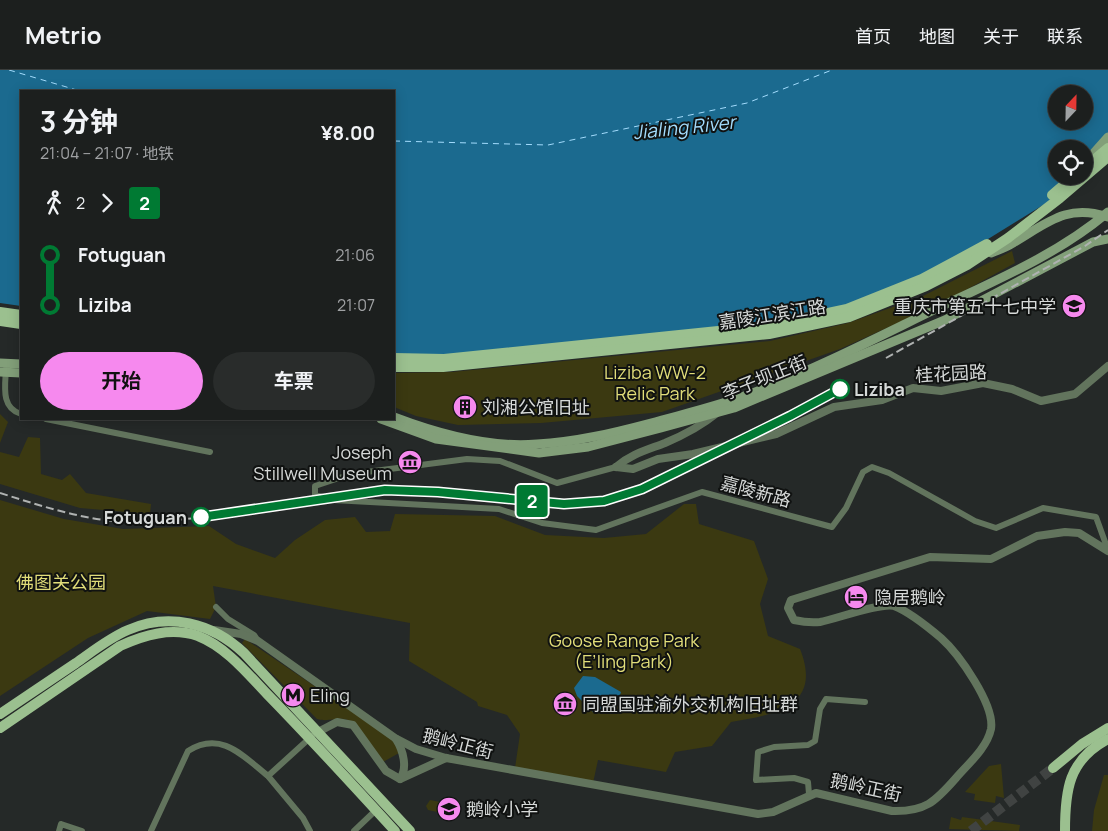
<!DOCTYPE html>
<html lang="zh">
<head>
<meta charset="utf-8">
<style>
	:root { --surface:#1c1f1e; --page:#292c2b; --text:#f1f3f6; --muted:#a0a2a4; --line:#3a3d3c; --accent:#f689ee }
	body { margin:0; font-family:Manrope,"Noto Sans SC",sans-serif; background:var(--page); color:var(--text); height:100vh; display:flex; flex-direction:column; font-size:19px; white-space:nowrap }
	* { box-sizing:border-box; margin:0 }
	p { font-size:16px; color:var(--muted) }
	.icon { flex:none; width:28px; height:28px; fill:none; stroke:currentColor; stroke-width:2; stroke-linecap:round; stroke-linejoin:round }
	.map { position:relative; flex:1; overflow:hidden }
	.details { position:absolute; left:20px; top:20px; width:375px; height:330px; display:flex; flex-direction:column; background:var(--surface); border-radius:0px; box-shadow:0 2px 12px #0003,0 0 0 1px var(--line) }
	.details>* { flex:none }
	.badge { padding:0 10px; border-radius:4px; font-size:18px; line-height:32px }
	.needle { width:32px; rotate:22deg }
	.buttons { position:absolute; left:1048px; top:15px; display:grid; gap:10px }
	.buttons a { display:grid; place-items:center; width:45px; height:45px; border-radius:50%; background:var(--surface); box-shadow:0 2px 12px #0003,0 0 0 1px var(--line); font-size:25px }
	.map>.badge { position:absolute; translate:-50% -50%; box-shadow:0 0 0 2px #fff }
	.legs { display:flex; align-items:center; gap:8px; height:55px; padding:0 20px; font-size:16px }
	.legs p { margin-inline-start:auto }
	.head { display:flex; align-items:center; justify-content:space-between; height:85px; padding:0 20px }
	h1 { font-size:28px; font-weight:700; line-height:38px }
	.cta { display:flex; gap:10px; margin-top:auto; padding:10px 20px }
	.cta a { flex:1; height:58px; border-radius:30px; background:var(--accent); color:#111; font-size:20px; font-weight:700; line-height:58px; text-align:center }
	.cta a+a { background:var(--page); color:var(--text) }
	ul { padding:0 20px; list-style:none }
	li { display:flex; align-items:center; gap:18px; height:50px; font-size:19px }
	li i { display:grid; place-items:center; width:8px; height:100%; margin:0 6px; background:currentColor }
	li i::after { content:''; width:12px; height:12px; margin:-6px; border:4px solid; border-radius:50%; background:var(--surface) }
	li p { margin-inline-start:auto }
	li:first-child i { background:linear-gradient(#0000 50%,currentColor 0) }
	li:last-child i { background:linear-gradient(currentColor 50%,#0000 0) }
	header { display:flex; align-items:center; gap:30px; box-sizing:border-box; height:70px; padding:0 25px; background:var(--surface); border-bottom:1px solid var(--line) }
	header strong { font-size:24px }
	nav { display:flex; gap:28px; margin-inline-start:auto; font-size:18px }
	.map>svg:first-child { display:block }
	.green { fill:#3b3911 }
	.water { fill:#1b6a8f; fill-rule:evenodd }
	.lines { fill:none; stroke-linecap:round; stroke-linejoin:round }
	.ferry { stroke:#a3dcfd; stroke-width:1; stroke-dasharray:6 5; stroke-linecap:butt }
	.primary-tunnel { stroke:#404342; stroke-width:10; stroke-dasharray:10 5; stroke-linecap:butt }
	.minor { stroke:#62745d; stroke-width:6 }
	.tertiary { stroke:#62745d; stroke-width:8 }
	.secondary { stroke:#829f79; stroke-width:9 }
	.primary { stroke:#9bc08f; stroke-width:10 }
	.rail { stroke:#afb2b1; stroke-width:2; stroke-dasharray:8 4; stroke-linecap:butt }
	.line-1-casing { stroke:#fff; stroke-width:11 }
	.line-1 { stroke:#007a33; stroke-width:8 }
	.stop-1-dot { fill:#fff; stroke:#007a33; stroke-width:2.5 }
	.labels { text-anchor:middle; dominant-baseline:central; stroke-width:4; stroke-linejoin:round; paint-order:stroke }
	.poi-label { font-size:18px; fill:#d6d9d8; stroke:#101211; text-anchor:start }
	.street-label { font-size:18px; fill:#d6d9d8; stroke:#101211 }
	.park-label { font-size:18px; fill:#e1dd79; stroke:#101211 }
	.stop-label { font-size:18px; font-weight:bold; fill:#d6d9d8; stroke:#101211; text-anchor:start }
	.water-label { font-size:19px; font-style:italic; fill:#a3dcfd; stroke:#101211 }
</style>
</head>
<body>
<header>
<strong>Metrio</strong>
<nav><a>首页</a><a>地图</a><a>关于</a><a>联系</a></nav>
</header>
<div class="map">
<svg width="1108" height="761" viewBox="0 0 1108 761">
	<rect width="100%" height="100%" fill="#252928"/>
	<!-- green -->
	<g class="green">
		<polygon points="1012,181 1015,193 942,233 840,279 662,342 541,353 458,355 416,346 394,337 394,303 452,302 770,271 848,253 921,227"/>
		<polygon points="0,344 8,352 0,373"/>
		<polygon points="28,367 40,368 41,404 62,410 70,404 86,423 151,434 150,444 80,438 0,414 0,382 19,387"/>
		<path d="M 0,430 L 64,449 L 123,459 L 209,456 L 236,474 L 275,488 L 295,470 L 325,450 L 355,447 L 366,462 L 390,461 L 395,444 L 495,446 L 545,465 L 604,468 L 646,464 L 684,434 L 696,434 L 699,454 L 754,471 L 768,509 L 760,534 L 768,566 L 800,579 C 823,636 775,645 731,652 L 712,676 L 675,682 L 666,702 L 598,690 L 593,713 L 515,698 L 520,664 L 507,645 L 478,636 L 477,632 L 409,591 L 410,553 L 213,516 L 216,537 L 210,549 L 147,541 L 88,568 L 0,626 Z"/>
		<path d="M 245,569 L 394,670 L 399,683 L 383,692 C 375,681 357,650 344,649 C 335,648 327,652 317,649 L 242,573 Z"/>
		<polygon points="1001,694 1004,728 996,726 995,733 974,730 975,724 965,722 989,696"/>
		<polygon points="1104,705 1108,705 1108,761 1092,761 1094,740"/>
		<polygon points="430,730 457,735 458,744 452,745 428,740 426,736"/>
		<polygon points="951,747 961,750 962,747 1020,755 1019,761 949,759"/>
	</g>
	<!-- water -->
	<g class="water">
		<path d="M 0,0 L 1108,0 L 1108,87 L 1095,103 L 891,229 L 733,262 L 394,289 L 394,21 L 21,21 L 21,236 L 0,233 ZM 1056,24 L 1084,24 L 1084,51 L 1056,51 ZM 1056,79 L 1084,79 L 1084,106 L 1056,106 Z"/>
		<polygon points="583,606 595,607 621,622 615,641 593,642 577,626 574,618"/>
	</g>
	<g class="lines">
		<!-- ferry -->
		<g class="ferry">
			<polyline points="9,0 80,21"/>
			<polyline points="394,71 548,75 747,33 832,0"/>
		</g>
		<!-- primary-tunnel -->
		<polyline class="primary-tunnel" points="971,761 1053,698"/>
		<!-- minor -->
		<g class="minor">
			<path d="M 6,299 C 5,317 1,338 21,344"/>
			<polyline points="46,349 210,382"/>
			<polyline points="616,397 557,413 500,391 467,389 351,404 315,416 315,425 333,430 499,439 542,453 596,460 702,422 832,457 846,438 863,402 872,397 889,403 975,451 996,458 1043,438 1096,447 1108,480"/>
			<polyline points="216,537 228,549 254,565 258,571"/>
			<polyline points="809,724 808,712 794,708 756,710 758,682 774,677 808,675 815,671 820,639 826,629 865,632"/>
			<polyline points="59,761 61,754 82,761"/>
			<path d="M 151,761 L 188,681 C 221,660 243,686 268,706"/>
			<polyline points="310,761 303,748 268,706 312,666"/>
			<polyline points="354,761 376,740"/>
		</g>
		<!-- tertiary -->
		<g class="tertiary">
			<polyline points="616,397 633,399 658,389 693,384 776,364 834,337 882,330 913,318 941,321 983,313 1012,319 1041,331 1075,324 1108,296"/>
			<path d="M 616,397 C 631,384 647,380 665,373 C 684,365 701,356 717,343"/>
			<path d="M 214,560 L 241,564 L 258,571 L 395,668 L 416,679 L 446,688 L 758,744 L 773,742 L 816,723 L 892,741 C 925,742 935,732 956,708 C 968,694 987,678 991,659 C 995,635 959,584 941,568 C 928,557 910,542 894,536 C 881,532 836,549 820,552 C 811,553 803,552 794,550 L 788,538 L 791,530 L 930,487 L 991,489 L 1037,466 L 1065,462 L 1079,463 L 1108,481"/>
			<polyline points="318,662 337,652 353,655 386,701 400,709 446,688"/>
			<path d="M 396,669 C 403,680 408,698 400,709"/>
		</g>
		<!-- secondary -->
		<g class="secondary">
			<polyline points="1084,94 1108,67"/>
			<path d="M 991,183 C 999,180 1007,177 1013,173 C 1046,154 1066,133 1108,147"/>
			<polyline points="0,293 21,294"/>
			<polyline points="0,302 21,303"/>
			<path d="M 394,347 C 436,363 491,378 537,374 C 576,372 613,363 651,353 C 687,343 723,335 758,321 C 820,297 880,266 940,237 C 997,210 1060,183 1108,142"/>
			<polyline points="381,349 436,369 539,383 588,377 661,358 734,338 945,250 1093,172 1108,169"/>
		</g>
		<!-- primary -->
		<g class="primary">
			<polyline points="1084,98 1108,78"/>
			<polyline points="1052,125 1074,106"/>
			<polyline points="0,242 21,245"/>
			<polyline points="0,251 21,254"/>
			<polyline points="394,288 444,289 767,256 847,239 922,209 987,174"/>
			<polyline points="394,297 443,297 769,264 849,247 926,216 967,195 1008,168 1060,128 1108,87"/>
			<path d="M 0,644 C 25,627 51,610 76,593 C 93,581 109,568 128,560 C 169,542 212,553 244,583 L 410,761"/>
			<path d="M 0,658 L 120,576 C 144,565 171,557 198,566 C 226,577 247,603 267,624 C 311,669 353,715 395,761"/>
			<polyline points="1053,698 1082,674 1108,658"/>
			<path d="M 1065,761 C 1065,721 1068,690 1108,669"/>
		</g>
		<!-- rail -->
		<g class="rail">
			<polyline points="886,288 1085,176 1108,160"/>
			<path d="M 0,423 C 45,437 88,452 136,452 C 226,452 314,420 404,420 C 470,420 538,443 604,431 C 634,425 660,410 687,397 C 721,380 756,363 790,346"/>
		</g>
	</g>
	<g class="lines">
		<!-- line-1 casing -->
		<g class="line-1-casing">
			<polyline id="line-1" points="201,447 385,420 438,422 564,434 604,431 642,419 790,346 840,319"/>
		</g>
		<!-- line-1 -->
		<use href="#line-1" class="line-1"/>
	</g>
	<!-- icons -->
	<defs>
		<g id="school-disc" transform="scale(1.25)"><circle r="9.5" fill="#f689ee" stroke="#101211"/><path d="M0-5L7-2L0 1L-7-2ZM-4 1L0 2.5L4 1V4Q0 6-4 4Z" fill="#111"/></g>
		<g id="building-disc" transform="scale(1.25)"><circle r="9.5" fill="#f689ee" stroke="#101211"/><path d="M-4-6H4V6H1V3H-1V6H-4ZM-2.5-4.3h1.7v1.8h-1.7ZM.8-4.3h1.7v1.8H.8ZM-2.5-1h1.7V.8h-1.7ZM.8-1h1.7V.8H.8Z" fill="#111"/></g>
		<g id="museum-disc" transform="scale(1.25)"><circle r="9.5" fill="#f689ee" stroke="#101211"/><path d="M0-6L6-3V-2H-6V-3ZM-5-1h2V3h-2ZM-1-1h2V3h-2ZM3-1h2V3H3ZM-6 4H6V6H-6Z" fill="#111"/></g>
		<g id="hotel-disc" transform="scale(1.25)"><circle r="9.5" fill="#f689ee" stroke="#101211"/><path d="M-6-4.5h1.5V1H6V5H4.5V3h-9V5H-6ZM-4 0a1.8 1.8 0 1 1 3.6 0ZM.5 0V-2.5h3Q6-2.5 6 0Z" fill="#111"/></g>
		<g id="metro-disc" transform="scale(1.25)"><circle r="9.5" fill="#f689ee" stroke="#101211"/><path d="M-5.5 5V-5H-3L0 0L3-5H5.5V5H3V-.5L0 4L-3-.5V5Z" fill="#111"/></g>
	</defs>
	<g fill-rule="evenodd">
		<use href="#school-disc" x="1074" y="236"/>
		<use href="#building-disc" x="465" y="337"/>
		<use href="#museum-disc" x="410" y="392"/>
		<use href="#hotel-disc" x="856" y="527"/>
		<use href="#metro-disc" x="293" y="625"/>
		<use href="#museum-disc" x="565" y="634"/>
		<use href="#school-disc" x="449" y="739"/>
	</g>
	<!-- markers -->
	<g class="stop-1-dot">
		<circle cx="840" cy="319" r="9"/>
		<circle cx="201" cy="447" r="9"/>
	</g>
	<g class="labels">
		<!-- poi labels -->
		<g class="poi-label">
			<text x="1056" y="236" text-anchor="end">重庆市第五十七中学</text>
			<text x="482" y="337">刘湘公馆旧址</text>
			<text x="392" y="382" text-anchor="end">Joseph<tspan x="392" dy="21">Stillwell Museum</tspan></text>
			<text x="874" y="527">隐居鹅岭</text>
			<text x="310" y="625">Eling</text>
			<text x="582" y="634">同盟国驻渝外交机构旧址群</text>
			<text x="466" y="739">鹅岭小学</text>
		</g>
		<!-- street labels -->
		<g class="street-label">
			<text transform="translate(772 244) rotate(-9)">嘉陵江滨江路</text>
			<text transform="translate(951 303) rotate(-3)">桂花园路</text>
			<text transform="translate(764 307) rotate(-22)">李子坝正街</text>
			<text transform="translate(756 421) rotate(15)">嘉陵新路</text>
			<text transform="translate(458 673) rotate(14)">鹅岭正街</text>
			<text transform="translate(866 717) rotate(12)">鹅岭正街</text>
		</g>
		<!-- park labels -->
		<g class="park-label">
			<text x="655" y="302">Liziba WW-2<tspan x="655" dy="21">Relic Park</tspan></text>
			<text x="61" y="512">佛图关公园</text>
			<text x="624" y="570">Goose Range Park<tspan x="624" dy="21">(E’ling Park)</tspan></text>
		</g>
		<!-- stop labels -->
		<g class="stop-label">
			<text x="854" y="319">Liziba</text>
			<text x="187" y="447" text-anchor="end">Fotuguan</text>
		</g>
		<!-- water labels -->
		<g class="water-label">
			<text transform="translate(684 57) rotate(-6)">Jialing River</text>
		</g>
	</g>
</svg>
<div class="buttons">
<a><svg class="needle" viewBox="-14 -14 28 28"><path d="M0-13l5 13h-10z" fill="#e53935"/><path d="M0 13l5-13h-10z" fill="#a0a2a4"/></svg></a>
<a><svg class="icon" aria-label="locate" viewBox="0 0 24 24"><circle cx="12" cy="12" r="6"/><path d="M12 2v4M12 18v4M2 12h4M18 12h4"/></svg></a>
</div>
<b class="badge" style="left:532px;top:431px;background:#007a33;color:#fff">2</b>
<section class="details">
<div class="head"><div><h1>3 分钟</h1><p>21:04 – 21:07 · 地铁</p></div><b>¥8.00</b></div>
<div class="legs"><svg class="icon" aria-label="walk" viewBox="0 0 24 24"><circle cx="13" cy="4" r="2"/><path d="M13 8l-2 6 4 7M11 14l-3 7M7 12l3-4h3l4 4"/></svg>2<svg class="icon" aria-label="forward" viewBox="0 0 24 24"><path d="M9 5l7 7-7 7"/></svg><b class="badge" style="background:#007a33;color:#fff">2</b></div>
<ul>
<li><i style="color:#007a33"></i><b>Fotuguan</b><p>21:06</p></li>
<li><i style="color:#007a33"></i><b>Liziba</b><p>21:07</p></li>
</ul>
<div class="cta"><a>开始</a><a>车票</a></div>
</section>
</div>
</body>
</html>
